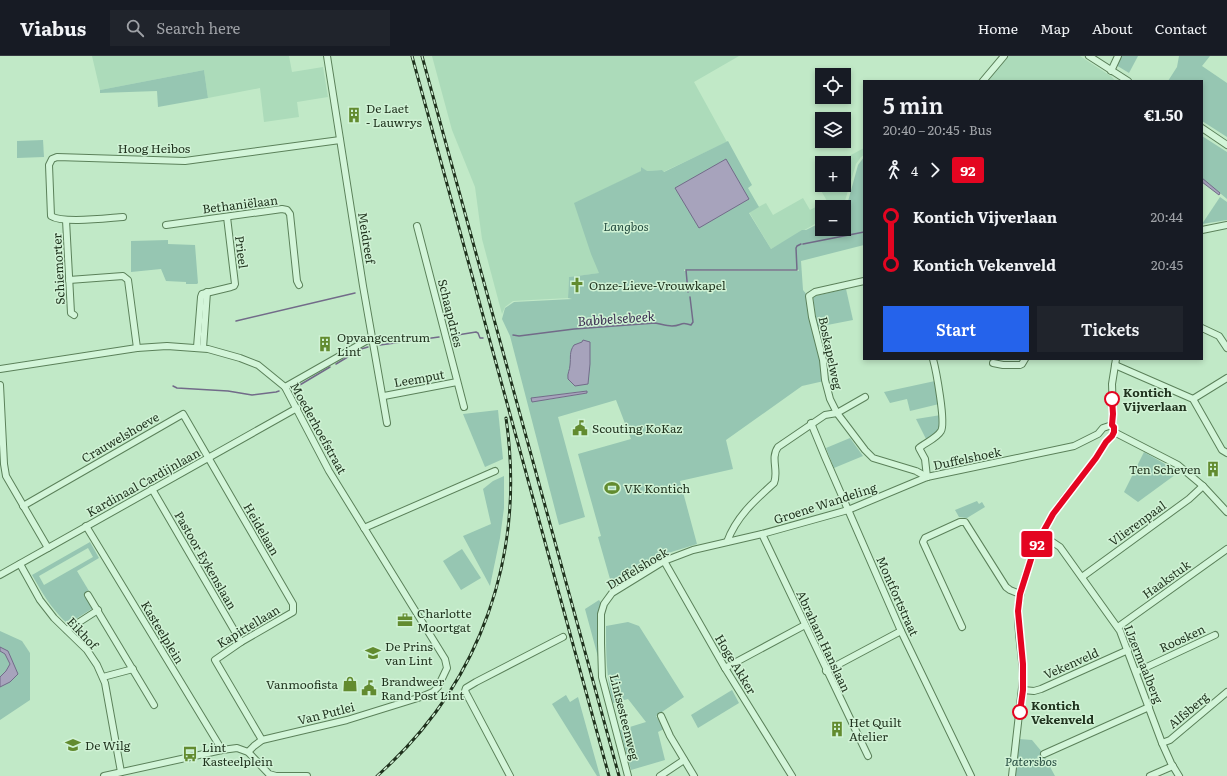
<!DOCTYPE html>
<html lang="en">
<head>
<meta charset="utf-8">
<style>
	:root { --surface:#171b24; --page:#20242c; --text:#f1f3f6; --muted:#9ea1a6; --line:#363941; --accent:#2563eb }
	body { margin:0; font-family:Literata,serif; background:var(--page); color:var(--text); height:100vh; display:flex; flex-direction:column; font-size:15px; white-space:nowrap }
	* { box-sizing:border-box; margin:0 }
	p { font-size:13px; color:var(--muted) }
	.icon { flex:none; width:22px; height:22px; fill:none; stroke:currentColor; stroke-width:2; stroke-linecap:round; stroke-linejoin:round }
	.map { position:relative; flex:1; overflow:hidden }
	.details { position:absolute; left:863px; top:24px; width:340px; height:280px; display:flex; flex-direction:column; background:var(--surface); border-radius:0px; box-shadow:0 2px 6px #0003 }
	.details>* { flex:none }
	.badge { padding:0 8px; border-radius:3px; font-size:14px; line-height:26px }
	.controls { position:absolute; left:815px; top:12px; display:grid; gap:8px }
	.controls a { display:grid; place-items:center; width:36px; height:36px; border-radius:0px; background:var(--surface); box-shadow:0 2px 6px #0003; font-size:20px }
	.map>.badge { position:absolute; translate:-50% -50%; box-shadow:0 0 0 2px #fff }
	.legs { display:flex; align-items:center; gap:6px; height:44px; padding:0 20px; font-size:13px }
	.legs p { margin-inline-start:auto }
	.overview { display:flex; align-items:center; justify-content:space-between; height:68px; padding:0 20px }
	h1 { font-size:22px; font-weight:600; line-height:30px }
	.action { display:flex; gap:8px; margin-top:auto; padding:8px 20px }
	.action a { flex:1; height:46px; border-radius:0px; background:var(--accent); color:#fff; font-size:16px; font-weight:600; line-height:46px; text-align:center }
	.action a+a { background:var(--page); color:var(--text) }
	ul { padding:0 20px; list-style:none }
	li { display:flex; align-items:center; gap:14px; height:48px; font-size:15px }
	li i { display:grid; place-items:center; width:6px; height:100%; margin:0 5px; background:currentColor }
	li i::after { content:''; width:10px; height:10px; margin:-5px; border:3px solid; border-radius:50%; background:var(--surface) }
	li p { margin-inline-start:auto }
	li:first-child i { background:linear-gradient(#0000 50%,currentColor 0) }
	li:last-child i { background:linear-gradient(currentColor 50%,#0000 0) }
	header { display:flex; align-items:center; gap:24px; box-sizing:border-box; height:56px; padding:0 20px; background:var(--surface); border-bottom:1px solid var(--line) }
	header strong { font-size:19px }
	nav { display:flex; gap:22px; margin-inline-start:auto; font-size:14px }
	.search { width:280px; height:36px; background:var(--page); display:flex; align-items:center; gap:10px; box-sizing:border-box; padding:0 14px; border-radius:0px; color:var(--muted); font-size:15px }
	.map>svg:first-child { display:block }
	.farmland { fill:#acdbba }
	.green { fill:#96c6b2; fill-rule:evenodd }
	.water { fill:#a7a3bc; stroke:#726b89 }
	.lines { fill:none; stroke-linecap:round; stroke-linejoin:round }
	.stream { stroke:#726b89; stroke-width:1.5 }
	.minor-casing { stroke:#5b815a; stroke-width:8 }
	.minor { stroke:#d3f5d9; stroke-width:6 }
	.rail-casing { stroke:#1f321d; stroke-width:3 }
	.rail { stroke:#d0f2d5; stroke-width:1.5; stroke-dasharray:4.5; stroke-linecap:butt }
	.line-1-casing { stroke:#fff; stroke-width:9 }
	.line-1 { stroke:#e40521; stroke-width:6 }
	.stop-1-dot { fill:#fff; stroke:#e40521; stroke-width:2 }
	.labels { text-anchor:middle; dominant-baseline:central; stroke-width:3; stroke-linejoin:round; paint-order:stroke }
	.poi-label { font-size:12px; fill:#1f321d; stroke:#d0f2d5; text-anchor:start }
	.street-label { font-size:12px; fill:#1f321d; stroke:#d0f2d5 }
	.park-label { font-size:12px; font-style:italic; fill:#264d41; stroke:#d0f2d5 }
	.stop-label { font-size:12px; font-weight:bold; fill:#1f321d; stroke:#d0f2d5; text-anchor:start }
	.water-label { font-size:13px; font-style:italic; fill:#3b2e51; stroke:#d0f2d5 }
</style>
</head>
<body>
<header>
<strong>Viabus</strong>
<div class="search"><svg class="icon" aria-label="search" viewBox="0 0 24 24"><circle cx="10" cy="10" r="6"/><path d="M15 15l6 6"/></svg>Search here</div>
<nav><a>Home</a><a>Map</a><a>About</a><a>Contact</a></nav>
</header>
<div class="map">
<svg width="1227" height="720" viewBox="0 0 1227 720">
	<rect width="100%" height="100%" fill="#c1e9c7"/>
	<!-- farmland -->
	<g class="farmland">
		<polygon points="92,0 289,0 292,16 323,11 328,41 297,46 299,61 264,66 260,32 208,42 204,14 100,34"/>
		<polygon points="432,0 739,0 694,26 727,86 663,116 662,114 646,115 641,111 642,115 575,147 600,217 569,221 568,242 513,245 505,251 502,258 482,183 475,131 452,74"/>
		<polygon points="1008,0 1080,0 1112,21 1115,25 987,25"/>
		<polygon points="864,92 864,99 861,101 856,108 844,148 842,151 822,151 822,164 771,193 749,156 766,147 773,159 803,142 810,154 827,145 815,124 822,121 822,129 844,129 844,107 836,107"/>
	</g>
	<!-- green -->
	<g class="green">
		<polygon points="1120,0 1138,0 1129,17 1116,9"/>
		<polygon points="1179,0 1210,0 1202,10 1227,27 1227,81 1202,65 1202,25 1168,25 1177,11"/>
		<polygon points="204,14 208,42 158,51 157,35 100,37 100,34"/>
		<polygon points="1202,80 1227,96 1227,143 1202,122"/>
		<polygon points="43,84 44,101 17,102 17,85"/>
		<path d="M 728,85 L 752,129 L 748,132 L 759,151 L 749,157 L 771,193 L 802,174 L 806,174 L 822,166 L 822,173 L 844,173 L 844,152 L 847,149 L 858,109 L 864,101 L 864,189 L 801,205 L 803,234 L 807,239 L 807,251 L 817,287 L 824,325 L 802,330 L 726,384 L 733,413 L 680,425 L 697,488 L 665,498 L 612,530 L 598,481 L 601,480 L 578,398 L 631,383 L 616,344 L 558,361 L 585,461 L 559,469 L 510,280 L 502,263 L 505,252 L 514,246 L 572,243 L 568,242 L 569,221 L 599,217 L 591,198 L 574,147 L 641,115 L 641,111 L 647,115 L 662,114 L 664,116 ZM 684,213 L 685,214 L 798,213 L 799,215 L 684,215 ZM 585,335 L 587,335 L 587,337 L 546,344 L 532,342 Z"/>
		<polygon points="1220,141 1227,146 1227,164 1202,168"/>
		<polygon points="168,184 168,188 195,189 198,227 197,228 186,228 186,226 166,225 161,213 131,216 131,185"/>
		<polygon points="846,233 853,264 817,271 813,242 815,240"/>
		<polygon points="935,325 939,348 910,355 907,343 890,347 884,336"/>
		<polygon points="498,354 503,403 485,411 463,358"/>
		<polygon points="941,359 941,373 927,385 916,363"/>
		<polygon points="850,382 863,400 834,412 826,392"/>
		<polygon points="1144,396 1179,416 1138,446 1124,436"/>
		<polygon points="504,420 504,452 500,482 490,530 463,480 491,468 483,433 493,425"/>
		<polygon points="977,445 979,448 982,446 985,451 967,462 959,461 955,454"/>
		<path d="M 90,486 L 99,502 L 77,515 L 89,535 L 85,538 L 93,552 L 68,568 C 52,554 43,538 32,519 ZM 88,492 L 93,501 L 44,529 L 39,520 Z"/>
		<polygon points="462,493 481,522 461,534 443,505"/>
		<polygon points="599,544 601,547 598,559 599,601 598,601 585,553"/>
		<path d="M 628,566 L 639,570 L 684,641 L 656,660 L 664,673 L 658,676 L 665,704 L 631,714 L 620,674 L 646,666 L 628,643 L 613,647 C 606,621 606,597 606,570 Z"/>
		<polygon points="0,575 22,585 30,597 30,644 0,664"/>
		<polygon points="732,634 739,647 698,672 691,659"/>
		<polygon points="566,639 570,646 578,641 600,720 597,720 552,648"/>
		<polygon points="1019,683 1032,684 1042,696 1055,720 1014,720"/>
	</g>
	<!-- water -->
	<g class="water">
		<polygon points="726,103 749,143 699,172 675,132"/>
		<polygon points="1202,122 1220,137 1219,139 1202,126"/>
		<path d="M 583,284 L 590,286 L 590,308 L 588,328 L 575,330 L 568,323 C 567,317 570,314 570,309 C 571,301 569,296 574,289 L 582,286 Z"/>
		<polygon points="587,335 587,337 532,346 531,342"/>
		<polygon points="0,591 8,595 18,618 10,626 0,631 0,621 6,615 10,608 5,598 0,595"/>
	</g>
	<g class="lines">
		<!-- stream -->
		<g class="stream">
			<polyline points="803,188 864,176"/>
			<polyline points="688,236 686,214 797,214 796,192 797,190 801,188"/>
			<polyline points="236,265 355,237"/>
			<path d="M 513,279 L 519,280 L 574,273 L 655,267 C 661,268 666,270 672,270 C 682,270 680,265 691,269 L 693,266 L 690,241"/>
			<polyline points="451,280 476,276 478,277 480,282 483,282"/>
			<polyline points="380,289 439,281"/>
			<polyline points="336,308 361,293 368,291"/>
			<polyline points="173,330 177,332 228,335 252,339 276,336 279,335"/>
			<polyline points="293,333 330,311"/>
		</g>
		<!-- minor casing -->
		<g class="minor-casing">
			<g id="minor">
				<polyline points="327,0 363,230 387,367"/>
				<polyline points="1089,0 1128,25"/>
				<polyline points="1111,15 1118,0"/>
				<polyline points="983,25 1004,0"/>
				<polyline points="1202,72 1227,89"/>
				<path d="M 123,161 C 108,162 63,168 51,160 L 49,109 L 52,103 L 57,101 L 185,105 L 340,84"/>
				<polyline points="66,164 71,257 74,259"/>
				<polyline points="166,169 282,153 287,154 290,158 297,225 299,229"/>
				<polyline points="417,170 464,351"/>
				<polyline points="1202,174 1227,169"/>
				<polyline points="69,224 123,220 128,224 137,292"/>
				<polyline points="864,225 815,236 809,240 812,261 823,304 825,324 830,343 837,357 865,394 873,402 916,415 927,421"/>
				<polyline points="1202,272 1219,280 1227,292"/>
				<polyline points="197,291 201,241 202,238 231,231 234,230 235,228 227,161"/>
				<polyline points="203,292 207,236"/>
				<polyline points="993,307 1003,309 1020,309 1022,308 1025,303"/>
				<polyline points="1115,309 1193,343 1222,394 1227,397"/>
				<polyline points="0,313 137,292 167,290 208,293 240,302 258,309 285,331 329,415 445,603 447,612 438,631 433,636 421,641 347,664 262,684 254,690 248,696"/>
				<polyline points="0,329 4,408 6,420 48,492"/>
				<polyline points="285,331 366,285 373,283"/>
				<polyline points="384,340 457,326"/>
				<polyline points="1193,343 1227,322"/>
				<polyline points="811,367 825,401 901,575 971,720"/>
				<polyline points="1114,376 1178,409 1203,430 1227,456"/>
				<path d="M 927,421 L 925,403 L 919,392 C 925,387 937,382 941,375 C 946,367 936,314 933,303"/>
				<polyline points="152,433 241,586"/>
				<polyline points="23,450 183,358 293,548 293,556 241,586 215,604 262,684"/>
				<polyline points="86,470 222,694"/>
				<polyline points="364,472 495,415"/>
				<polyline points="762,478 868,700"/>
				<polyline points="1042,479 1060,491 1120,575 1162,687 1171,707 1179,720"/>
				<path d="M 727,486 C 736,461 755,444 774,427 C 779,415 770,402 778,391 L 825,359 L 837,357 L 865,341"/>
				<polyline points="664,505 725,612 792,720"/>
				<polyline points="20,508 40,544 54,562 87,594 97,609 105,627 121,716"/>
				<polyline points="0,519 297,352"/>
				<polyline points="1082,521 1189,443 1203,430"/>
				<polyline points="88,539 154,649"/>
				<polyline points="962,571 923,486 925,482 960,466 965,466 1006,531 1010,534 1020,538"/>
				<polyline points="1118,571 1227,493"/>
				<polyline points="67,574 98,554"/>
				<polyline points="725,612 805,569"/>
				<polyline points="826,615 901,575"/>
				<polyline points="1136,616 1215,579"/>
				<polyline points="103,621 133,613"/>
				<polyline points="1023,634 1034,635 1041,633 1128,594"/>
				<polyline points="661,660 670,680 694,720"/>
				<polyline points="1162,687 1170,684 1227,636"/>
				<polyline points="1044,698 1149,651"/>
				<polyline points="104,720 222,694 237,692 248,696 269,718 276,720 307,720"/>
				<polyline points="510,720 465,635 466,632 476,626 563,581"/>
				<polyline points="628,720 602,621 601,587 601,558 604,548 612,537 664,505 693,494 762,478 848,454 927,421 1074,390 1098,378 1103,372 1112,369"/>
				<polyline points="660,720 684,704"/>
				<path d="M 1012,720 L 1023,623 C 1023,602 1018,581 1018,559 C 1018,532 1038,480 1054,457 C 1066,438 1083,421 1096,402 C 1100,397 1102,391 1106,386 C 1108,383 1112,382 1114,377 C 1115,374 1114,372 1112,369 L 1113,358 L 1112,328 L 1116,303"/>
				<polyline points="1150,720 1173,710"/>
			</g>
		</g>
		<!-- minor -->
		<use href="#minor" class="minor"/>
		<!-- rail casing -->
		<g class="rail-casing">
			<g id="rail">
				<polyline points="412,0 609,720"/>
				<polyline points="422,0 619,720"/>
				<path d="M 377,720 C 481,628 526,499 506,362"/>
			</g>
		</g>
		<!-- rail -->
		<use href="#rail" class="rail"/>
	</g>
	<g class="lines">
		<!-- line-1 casing -->
		<g class="line-1-casing">
			<polyline id="line-1" points="1020,656 1023,634 1023,608 1018,555 1020,538 1032,500 1042,478 1053,458 1096,402 1106,386 1112,380 1114,376 1114,371 1112,369 1113,358 1112,343"/>
		</g>
		<!-- line-1 -->
		<use href="#line-1" class="line-1"/>
	</g>
	<!-- icons -->
	<defs>
		<g id="building-bare" transform="scale(1.2)"><path d="M-4-6H4V6H1V3H-1V6H-4ZM-2.5-4.3h1.7v1.8h-1.7ZM.8-4.3h1.7v1.8H.8ZM-2.5-1h1.7V.8h-1.7ZM.8-1h1.7V.8H.8Z" fill="#628b2f" stroke="#d0f2d5" stroke-width="2.5" paint-order="stroke"/></g>
		<g id="church-bare" transform="scale(1.2)"><path d="M-1.2-6h2.4v3.5h3.3v2.4h-3.3V6h-2.4V-.1h-3.3v-2.4h3.3Z" fill="#628b2f" stroke="#d0f2d5" stroke-width="2.5" paint-order="stroke"/></g>
		<g id="civic-bare" transform="scale(1.2)"><path d="M-.6-6.5H3V-4.5H.6V-3L4-1V1h2V6H-6V1h2V-1L-.6-3ZM-1.2 2.5V6h2.4V2.5Z" fill="#628b2f" stroke="#d0f2d5" stroke-width="2.5" paint-order="stroke"/></g>
		<g id="stadium-bare" transform="scale(1.2)"><path d="M0-5a6.5 5 0 1 0 0 10a6.5 5 0 1 0 0-10ZM-3.5-1.8h7v3.6h-7Z" fill="#628b2f" stroke="#d0f2d5" stroke-width="2.5" paint-order="stroke"/></g>
		<g id="office-bare" transform="scale(1.2)"><path d="M-6-3h4V-5.5h4V-3h4V5H-6ZM-1-4.5V-3h2v-1.5ZM-6 0V1H6V0Z" fill="#628b2f" stroke="#d0f2d5" stroke-width="2.5" paint-order="stroke"/></g>
		<g id="school-bare" transform="scale(1.2)"><path d="M0-5L7-2L0 1L-7-2ZM-4 1L0 2.5L4 1V4Q0 6-4 4Z" fill="#628b2f" stroke="#d0f2d5" stroke-width="2.5" paint-order="stroke"/></g>
		<g id="shop-bare" transform="scale(1.2)"><path d="M-5-2.5h2.3a2.7 3.5 0 0 1 5.4 0H5L5.5 6h-11ZM-1.5-2.5h3a1.5 2.3 0 0 0-3 0Z" fill="#628b2f" stroke="#d0f2d5" stroke-width="2.5" paint-order="stroke"/></g>
		<g id="bus-bare" transform="scale(1.2)"><path d="M-5-6H5V4H4V6H2V4H-2V6H-4V4H-5ZM-3.5-4V0h7V-4ZM-3.5 1.2v1.5H-2V1.2ZM2 1.2v1.5H3.5V1.2Z" fill="#628b2f" stroke="#d0f2d5" stroke-width="2.5" paint-order="stroke"/></g>
	</defs>
	<g fill-rule="evenodd">
		<use href="#building-bare" x="354" y="59"/>
		<use href="#church-bare" x="577" y="229"/>
		<use href="#building-bare" x="325" y="288"/>
		<use href="#civic-bare" x="580" y="372"/>
		<use href="#building-bare" x="1213" y="413"/>
		<use href="#stadium-bare" x="612" y="432"/>
		<use href="#office-bare" x="405" y="564"/>
		<use href="#school-bare" x="373" y="597"/>
		<use href="#shop-bare" x="350" y="628"/>
		<use href="#civic-bare" x="369" y="632"/>
		<use href="#building-bare" x="837" y="673"/>
		<use href="#school-bare" x="73" y="689"/>
		<use href="#bus-bare" x="190" y="698"/>
	</g>
	<!-- markers -->
	<g class="stop-1-dot">
		<circle cx="1112" cy="343" r="7"/>
		<circle cx="1020" cy="656" r="7"/>
	</g>
	<g class="labels">
		<!-- poi labels -->
		<g class="poi-label">
			<text x="366" y="52">De Laet<tspan x="366" dy="14">- Lauwrys</tspan></text>
			<text x="589" y="229">Onze-Lieve-Vrouwkapel</text>
			<text x="337" y="281">Opvangcentrum<tspan x="337" dy="14">Lint</tspan></text>
			<text x="592" y="372">Scouting KoKaz</text>
			<text x="1201" y="413" text-anchor="end">Ten Scheven</text>
			<text x="624" y="432">VK Kontich</text>
			<text x="417" y="557">Charlotte<tspan x="417" dy="14">Moortgat</tspan></text>
			<text x="385" y="590">De Prins<tspan x="385" dy="14">van Lint</tspan></text>
			<text x="381" y="625">Brandweer<tspan x="381" dy="14">Rand Post Lint</tspan></text>
			<text x="338" y="628" text-anchor="end">Vanmoofista</text>
			<text x="849" y="666">Het Quilt<tspan x="849" dy="14">Atelier</tspan></text>
			<text x="85" y="689">De Wilg</text>
			<text x="202" y="691">Lint<tspan x="202" dy="14">Kasteelplein</tspan></text>
		</g>
		<!-- street labels -->
		<g class="street-label">
			<text x="154" y="92">Hoog Heibos</text>
			<text transform="translate(240 148) rotate(-7)">Bethaniëlaan</text>
			<text transform="translate(367 182) rotate(81)">Meidreef</text>
			<text transform="translate(242 196) rotate(83)">Prieel</text>
			<text transform="translate(58 213) rotate(-93)">Schiemorter</text>
			<text transform="translate(451 257) rotate(76)">Schaapdries</text>
			<text transform="translate(831 297) rotate(78)">Boskapelweg</text>
			<text transform="translate(419 322) rotate(-10)">Leemput</text>
			<text transform="translate(319 372) rotate(61)">Moederhoefstraat</text>
			<text transform="translate(120 381) rotate(-30)">Crauwelshoeve</text>
			<text transform="translate(967 402) rotate(-12)">Duffelshoek</text>
			<text transform="translate(143 426) rotate(-29)">Kardinaal Cardijnlaan</text>
			<text transform="translate(825 447) rotate(-18)">Groene Wandeling</text>
			<text transform="translate(1137 467) rotate(-36)">Vlierenpaal</text>
			<text transform="translate(262 473) rotate(60)">Heidelaan</text>
			<text transform="translate(206 504) rotate(60)">Pastoor Eykenslaan</text>
			<text transform="translate(637 512) rotate(-31)">Duffelshoek</text>
			<text transform="translate(1166 523) rotate(-36)">Haakstuk</text>
			<text transform="translate(898 540) rotate(66)">Montfortstraat</text>
			<text transform="translate(248 570) rotate(-31)">Kapittellaan</text>
			<text transform="translate(163 576) rotate(59)">Kasteelplein</text>
			<text transform="translate(83 577) rotate(47)">Eikhof</text>
			<text transform="translate(1182 582) rotate(-25)">Roosken</text>
			<text transform="translate(824 585) rotate(65)">Abraham Hanslaan</text>
			<text transform="translate(1071 607) rotate(-24)">Vekenveld</text>
			<text transform="translate(736 608) rotate(59)">Hoge Akker</text>
			<text transform="translate(1144 608) rotate(68)">IJzermaalberg</text>
			<text transform="translate(1188 654) rotate(-40)">Alfsberg</text>
			<text transform="translate(326 657) rotate(-14)">Van Putlei</text>
			<text transform="translate(625 661) rotate(76)">Lintsesteenweg</text>
		</g>
		<!-- park labels -->
		<g class="park-label">
			<text x="626" y="170">Langbos</text>
			<text x="1031" y="705">Patersbos</text>
		</g>
		<!-- stop labels -->
		<g class="stop-label">
			<text x="1123" y="336">Kontich<tspan x="1123" dy="14">Vijverlaan</tspan></text>
			<text x="1031" y="649">Kontich<tspan x="1031" dy="14">Vekenveld</tspan></text>
		</g>
		<!-- water labels -->
		<g class="water-label">
			<text transform="translate(616 262) rotate(-4)">Babbelsebeek</text>
		</g>
	</g>
</svg>
<div class="controls">
<a><svg class="icon" aria-label="locate" viewBox="0 0 24 24"><circle cx="12" cy="12" r="6"/><path d="M12 2v4M12 18v4M2 12h4M18 12h4"/></svg></a>
<a><svg class="icon" aria-label="layers" viewBox="0 0 24 24"><path d="M12 4l9 5-9 5-9-5zM3 14l9 5 9-5"/></svg></a>
<a>+</a>
<a>−</a>
</div>
<b class="badge" style="left:1037px;top:488px;background:#e40521;color:#fff">92</b>
<section class="details">
<div class="overview"><div><h1>5 min</h1><p>20:40 – 20:45 · Bus</p></div><b>€1.50</b></div>
<div class="legs"><svg class="icon" aria-label="walk" viewBox="0 0 24 24"><circle cx="13" cy="4" r="2"/><path d="M13 8l-2 6 4 7M11 14l-3 7M7 12l3-4h3l4 4"/></svg>4<svg class="icon" aria-label="forward" viewBox="0 0 24 24"><path d="M9 5l7 7-7 7"/></svg><b class="badge" style="background:#e40521;color:#fff">92</b></div>
<ul>
<li><i style="color:#e40521"></i><b>Kontich Vijverlaan</b><p>20:44</p></li>
<li><i style="color:#e40521"></i><b>Kontich Vekenveld</b><p>20:45</p></li>
</ul>
<div class="action"><a>Start</a><a>Tickets</a></div>
</section>
</div>
</body>
</html>
